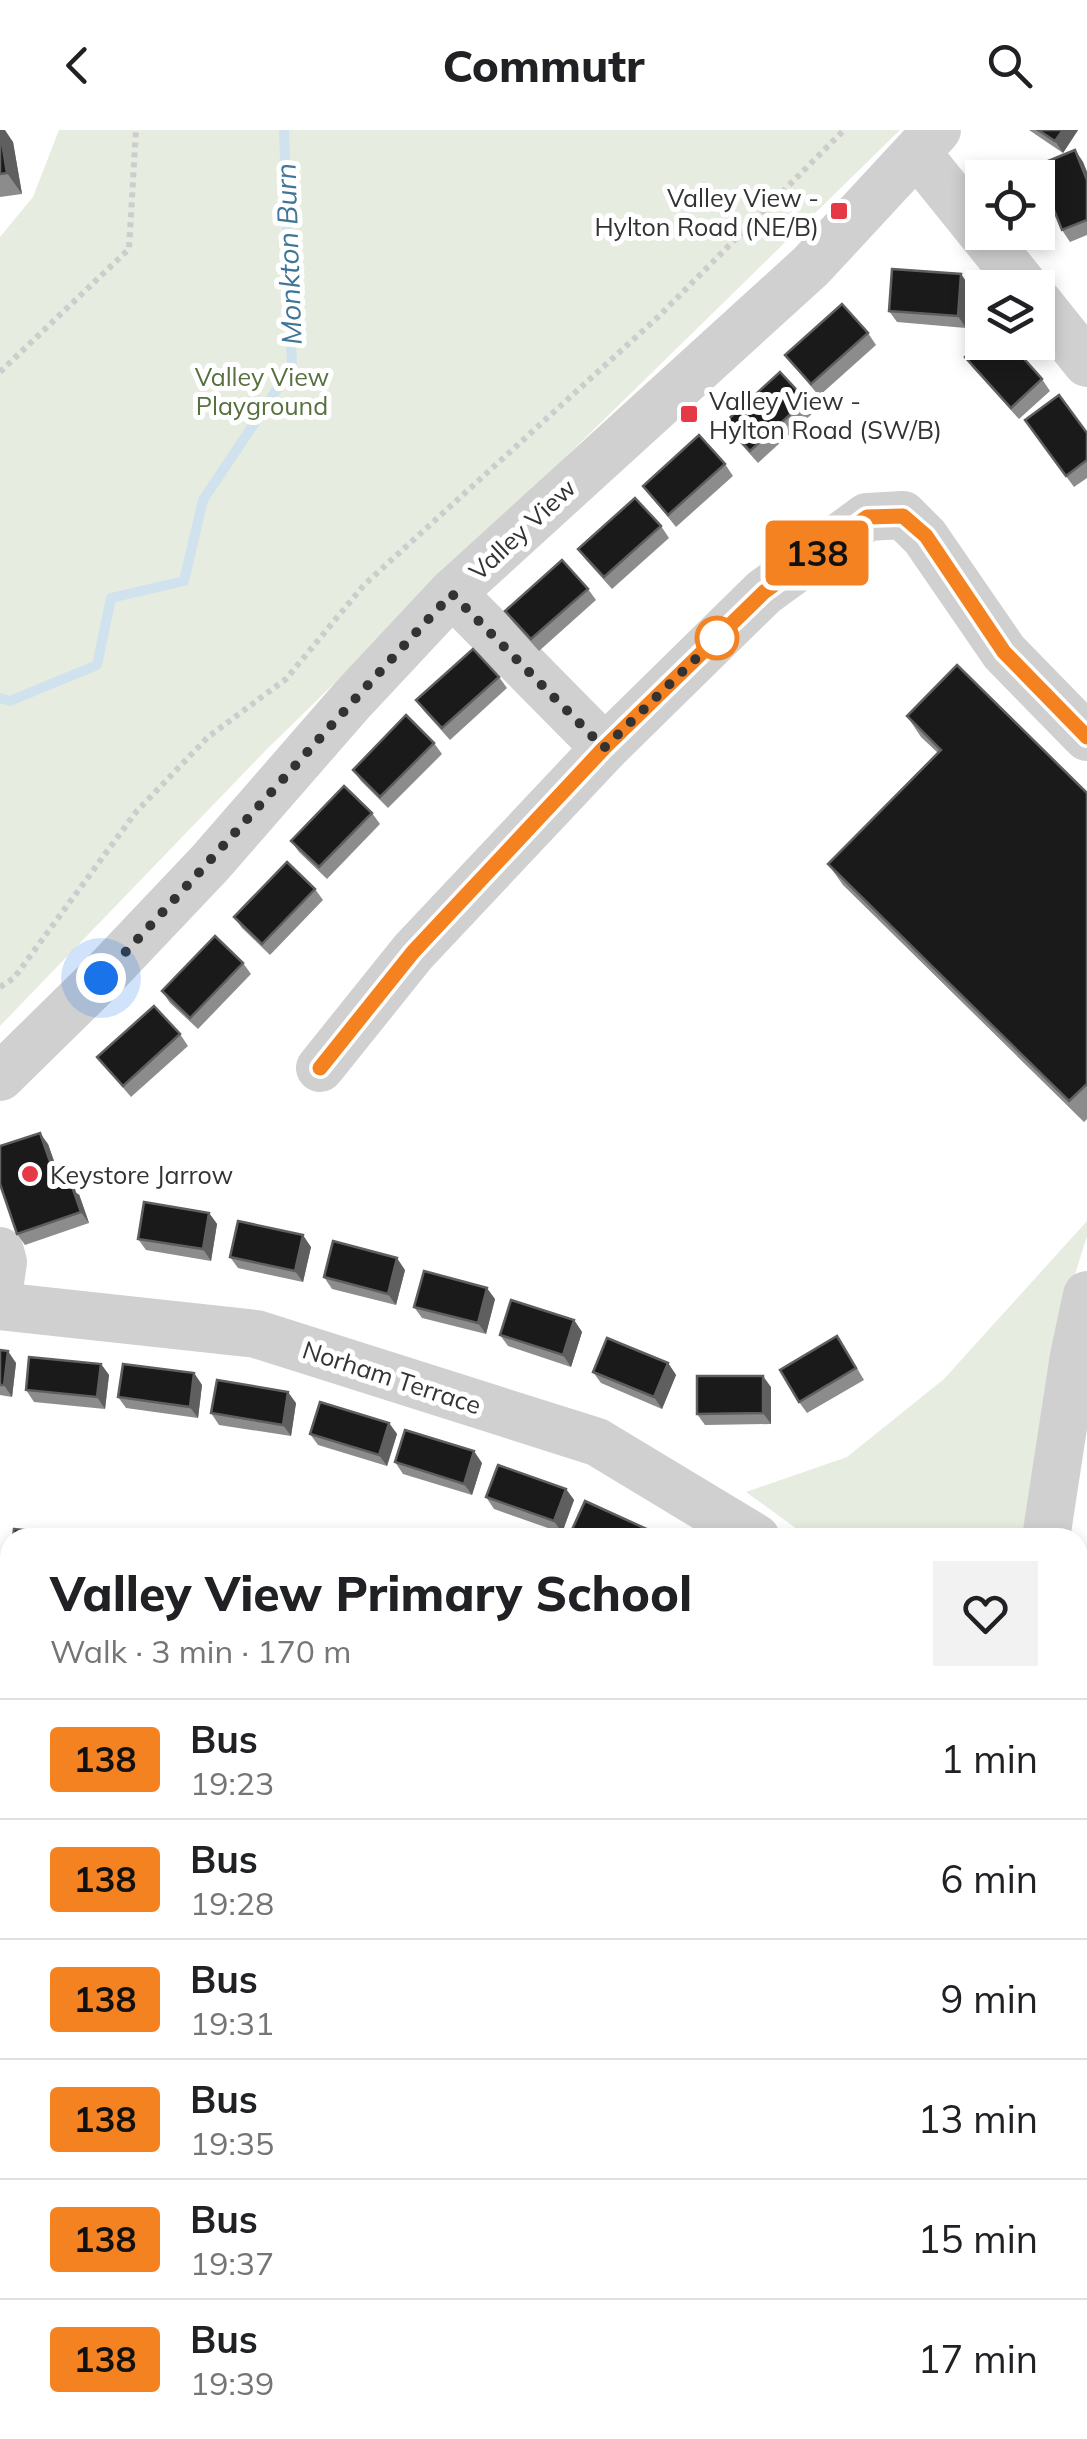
<!DOCTYPE html>
<html lang="en">
<head>
<meta charset="utf-8">
<style>
	:root { --surface:#fff; --page:#f2f2f2; --text:#202124; --muted:#757577; --line:#e0e0e0 }
	body { margin:0; font-family:Mulish,sans-serif; background:var(--page); color:var(--text); height:100vh; display:flex; flex-direction:column; font-size:38px; white-space:nowrap }
	* { box-sizing:border-box; margin:0 }
	p { font-size:32px; color:var(--muted) }
	.icon { flex:none; width:55px; height:55px; fill:none; stroke:currentColor; stroke-width:2; stroke-linecap:round; stroke-linejoin:round }
	.map { position:relative; flex:1; overflow:hidden }
	.drawer { position:absolute; left:0px; top:1398px; width:1088px; height:912px; display:flex; flex-direction:column; background:var(--surface); border-radius:30px 30px 0 0; box-shadow:0 5px 15px #0003 }
	.drawer>* { flex:none }
	.badge { padding:0 20px; border-radius:8px; font-size:35px; line-height:65px }
	.buttons { position:absolute; left:965px; top:30px; display:grid; gap:20px }
	.buttons a { display:grid; place-items:center; width:90px; height:90px; border-radius:0px; background:var(--surface); box-shadow:0 5px 15px #0003; font-size:50px }
	.you { position:absolute; width:50px; height:50px; margin:-25px; border:8px solid #fff; border-radius:50%; background:#1a73e8; box-shadow:0 0 0 15px #1a73e833 }
	.map>.badge { position:absolute; translate:-50% -50%; box-shadow:0 0 0 5px #fff }
	.round { display:grid; place-items:center; flex:none; width:105px; height:105px; border-radius:0px; background:var(--page) }
	.summary { display:flex; align-items:center; justify-content:space-between; height:170px; padding:0 50px }
	h1 { font-size:48px; font-weight:800; line-height:75px }
	ul { padding:0; list-style:none }
	li { display:flex; align-items:center; gap:30px; height:120px; padding:0 50px; border-top:2px solid var(--line) }
	li div { flex:1 }
	li b { display:block; font-size:38px }
	li em { font-style:normal }
	li .badge { min-width:110px; font-weight:700; text-align:center }
	header { display:flex; justify-content:space-between; align-items:center; height:130px; padding:0 50px; background:var(--surface); font-size:45px; font-weight:800 }
	.map>svg:first-child { display:block }
	.green { fill:#e6ecdf }
	.lines { fill:none; stroke-linecap:round; stroke-linejoin:round }
	.stream { stroke:#cfe2ee; stroke-width:10 }
	.path { stroke:#cdcdcd; stroke-width:6; stroke-dasharray:5 5; stroke-linecap:butt }
	.minor { stroke:#d0d0d0; stroke-width:48 }
	.wall { fill:#8c8c8c }
	.shaded-wall { fill:#5f5f5f }
	.building { fill:#1a1a1a; stroke:#5f5f5f; stroke-width:2.5 }
	.line-casing { stroke:#fff; stroke-width:22 }
	.line { stroke:#f58220; stroke-width:15 }
	.walk { stroke:#333; stroke-width:10; stroke-dasharray:0 18 }
	.poi-dot { fill:#e63946; stroke:#fff; stroke-width:4 }
	.stop-dot { fill:#fff; stroke:#f58220; stroke-width:5 }
	.labels { text-anchor:middle; dominant-baseline:central; stroke-width:10; stroke-linejoin:round; paint-order:stroke }
	.poi-label { font-size:25px; fill:#333; stroke:#fff; text-anchor:start }
	.park-label { font-size:25px; fill:#56703f; stroke:#fff }
	.street-label { font-size:25px; fill:#333; stroke:#fff }
	.water-label { font-size:28px; font-style:italic; fill:#3f7597; stroke:#fff }
</style>
</head>
<body>
<header><svg class="icon" aria-label="back" viewBox="0 0 24 24"><path d="M15 5l-7 7 7 7"/></svg>Commutr<svg class="icon" aria-label="search" viewBox="0 0 24 24"><circle cx="10" cy="10" r="6"/><path d="M15 15l6 6"/></svg></header>
<div class="map">
<svg width="1087" height="2309" viewBox="0 0 1087 2309">
	<rect width="100%" height="100%" fill="#fff"/>
	<!-- green -->
	<g class="green">
		<polygon points="59,0 900,0 266,620 0,896 0,107 33,67"/>
		<polygon points="1087,1091 1087,1106 1067,1170 1028,1407 808,1407 746,1362 847,1327 944,1249"/>
	</g>
	<g class="lines">
		<!-- stream -->
		<polyline class="stream" points="0,568 10,571 97,535 111,468 184,451 203,370 292,237 284,0"/>
		<!-- path -->
		<g class="path">
			<polyline points="0,242 129,119 136,0"/>
			<polyline points="0,857 14,848 136,682 208,607 286,549 364,455 658,187 844,0"/>
		</g>
		<!-- minor -->
		<g class="minor">
			<polyline points="917,23 1026,158"/>
			<polyline points="1038,172 1087,233"/>
			<polyline points="452,463 605,618"/>
			<polyline points="320,938 413,822 605,618 764,462 867,387 903,385 925,407 1004,522 1087,607"/>
			<polyline points="0,947 101,848 210,733 352,570 452,463 811,136 937,0"/>
			<polyline points="0,1121 3,1132 0,1152"/>
			<polyline points="0,1176 256,1204 597,1312 756,1408"/>
			<polyline points="1046,1408 1074,1226 1087,1165"/>
			<polyline points="0,1668 10,1667"/>
			<polyline points="1078,1685 1087,1700"/>
			<polyline points="1078,1740 1087,1737"/>
			<polyline points="0,2003 10,2000"/>
			<polyline points="392,2300 395,2309"/>
			<polyline points="941,2300 943,2309"/>
			<polyline points="579,2309 605,2300"/>
		</g>
	</g>
	<!-- wall -->
	<g class="wall">
		<polygon points="0,0 13,12 22,64 0,67"/>
		<polygon points="1029,0 1078,0 1063,23"/>
		<polygon points="1075,20 1083,32 1087,42 1087,105 1070,112 1062,100"/>
		<polygon points="961,144 969,156 966,198 897,192 889,181"/>
		<polygon points="868,203 876,215 819,266 785,225"/>
		<polygon points="965,227 1042,249 1050,261 1019,289 973,238"/>
		<polygon points="806,270 814,282 758,333 732,304 724,293"/>
		<polygon points="1025,290 1087,303 1087,348 1074,357"/>
		<polygon points="725,334 733,346 676,397 643,356"/>
		<polygon points="661,396 669,408 612,459 586,430 578,419"/>
		<polygon points="588,459 596,470 539,521 513,492 505,481"/>
		<polygon points="499,547 507,558 450,610 424,581 416,570"/>
		<polygon points="907,586 1087,663 1087,989 1084,992 843,755 828,734 938,623 921,607"/>
		<polygon points="434,613 442,624 388,678 361,651 353,640"/>
		<polygon points="372,683 380,694 327,749 299,722 291,711"/>
		<polygon points="315,759 323,770 270,825 242,798 234,787"/>
		<polygon points="243,833 251,844 198,899 170,873 162,861"/>
		<polygon points="180,904 188,916 131,967 97,927"/>
		<polygon points="48,1014 57,1039 73,1047 89,1093 25,1115 17,1104"/>
		<polygon points="209,1083 217,1094 211,1131 146,1120 138,1109"/>
		<polygon points="311,1117 303,1152 238,1138 230,1127"/>
		<polygon points="405,1140 396,1175 332,1159 324,1147"/>
		<polygon points="495,1169 486,1204 422,1188 414,1177"/>
		<polygon points="574,1190 582,1202 571,1237 508,1216 500,1205"/>
		<polygon points="845,1218 864,1250 807,1283 799,1272"/>
		<polygon points="0,1220 16,1233 12,1267 0,1265"/>
		<polygon points="668,1233 676,1245 662,1279 601,1253 593,1242"/>
		<polygon points="101,1234 109,1245 105,1279 34,1272 26,1260"/>
		<polygon points="194,1243 202,1255 198,1288 126,1278 118,1267"/>
		<polygon points="771,1257 771,1294 705,1295 697,1284"/>
		<polygon points="296,1273 291,1306 219,1295 211,1283"/>
		<polygon points="389,1293 397,1304 387,1336 318,1315 310,1304"/>
		<polygon points="395,1332 482,1333 472,1365 403,1344"/>
		<polygon points="566,1359 574,1370 562,1403 494,1379 486,1367"/>
		<polygon points="10,1550 10,1606 6,1606 0,1598 0,1551"/>
		<polygon points="1078,1851 1087,1855 1087,1903 1078,1898"/>
		<polygon points="10,2028 10,2122 2,2123 0,2120 0,2030"/>
		<polygon points="296,2300 339,2300 341,2309 299,2309"/>
		<polygon points="771,2300 837,2300 839,2309 774,2309"/>
		<polygon points="843,2300 894,2300 863,2309 849,2309"/>
		<polygon points="986,2300 1033,2300 1034,2302 1020,2306 1023,2309 992,2309"/>
	</g>
	<!-- shaded-wall -->
	<g class="shaded-wall">
		<polygon points="0,0 5,0 13,12 22,64 7,43"/>
		<polygon points="1063,0 1078,0 1063,23 1055,11"/>
		<polygon points="1075,20 1083,32 1087,42 1087,50"/>
		<polygon points="961,144 969,156 966,198 958,186"/>
		<polygon points="40,1003 48,1014 61,1052 53,1040"/>
		<polygon points="65,1036 73,1047 89,1093 81,1082"/>
		<polygon points="209,1083 217,1094 211,1131 203,1119"/>
		<polygon points="303,1105 311,1117 303,1152 295,1141"/>
		<polygon points="397,1128 405,1140 396,1175 388,1164"/>
		<polygon points="487,1158 495,1169 486,1204 478,1193"/>
		<polygon points="574,1190 582,1202 571,1237 563,1225"/>
		<polygon points="8,1221 16,1233 12,1267 4,1255"/>
		<polygon points="668,1233 676,1245 662,1279 654,1267"/>
		<polygon points="101,1234 109,1245 105,1279 97,1267"/>
		<polygon points="194,1243 202,1255 198,1288 190,1277"/>
		<polygon points="763,1246 771,1257 771,1294 763,1283"/>
		<polygon points="288,1262 296,1273 291,1306 283,1295"/>
		<polygon points="389,1293 397,1304 387,1336 379,1325"/>
		<polygon points="474,1321 482,1333 472,1365 464,1354"/>
		<polygon points="566,1359 574,1370 562,1403 554,1391"/>
		<polygon points="84,2300 89,2300 91,2309 86,2309"/>
		<polygon points="832,2300 837,2300 839,2309 836,2309"/>
	</g>
	<!-- building -->
	<g class="building">
		<polygon points="0,0 7,43 0,44"/>
		<polygon points="1038,0 1063,0 1055,11"/>
		<polygon points="1075,20 1087,50 1087,90 1062,100 1036,36"/>
		<polygon points="892,139 961,144 958,186 889,181"/>
		<polygon points="842,174 868,203 811,254 785,225"/>
		<polygon points="982,210 982,212 1009,212 1042,249 1011,278 965,227"/>
		<polygon points="780,242 806,270 750,321 724,293"/>
		<polygon points="1059,265 1087,303 1087,330 1066,346 1025,290"/>
		<polygon points="699,305 725,334 668,385 643,356"/>
		<polygon points="635,368 661,396 604,447 578,419"/>
		<polygon points="562,430 588,459 531,509 505,481"/>
		<polygon points="473,519 499,547 442,598 416,570"/>
		<polygon points="957,535 1087,663 1087,954 1069,971 828,734 941,620 907,586"/>
		<polygon points="406,585 434,613 380,667 353,640"/>
		<polygon points="344,656 372,683 319,737 291,711"/>
		<polygon points="287,732 315,759 262,814 234,787"/>
		<polygon points="215,806 243,833 190,888 162,861"/>
		<polygon points="154,876 180,904 123,956 97,927"/>
		<polygon points="40,1003 53,1040 65,1036 81,1082 17,1104 0,1054 0,1016"/>
		<polygon points="144,1072 209,1083 203,1119 138,1109"/>
		<polygon points="238,1091 303,1105 295,1141 230,1127"/>
		<polygon points="333,1111 397,1128 388,1164 324,1147"/>
		<polygon points="424,1141 487,1158 478,1193 414,1177"/>
		<polygon points="511,1170 574,1190 563,1225 500,1205"/>
		<polygon points="837,1206 856,1238 799,1272 780,1240"/>
		<polygon points="607,1208 668,1233 654,1267 593,1242"/>
		<polygon points="0,1220 8,1221 4,1255 0,1255"/>
		<polygon points="29,1227 101,1234 97,1267 26,1260"/>
		<polygon points="123,1234 194,1243 190,1277 118,1267"/>
		<polygon points="697,1246 763,1246 763,1283 697,1284"/>
		<polygon points="217,1250 288,1262 283,1295 211,1283"/>
		<polygon points="320,1272 389,1293 379,1325 310,1304"/>
		<polygon points="405,1300 474,1321 464,1354 395,1332"/>
		<polygon points="498,1335 566,1359 554,1391 486,1367"/>
		<polygon points="585,1371 651,1401 648,1408 584,1408 571,1402"/>
		<polygon points="14,1399 62,1404 62,1408 13,1408"/>
		<polygon points="10,1430 10,1480 4,1480"/>
		<polygon points="10,1550 10,1594 0,1595 0,1551"/>
		<polygon points="1078,1851 1087,1855 1087,1895 1078,1891"/>
		<polygon points="10,2028 10,2108 0,2111 0,2030"/>
		<polygon points="10,2140 10,2175 2,2142"/>
		<polygon points="39,2300 84,2300 86,2309 41,2309"/>
		<polygon points="296,2300 326,2300 298,2307"/>
		<polygon points="728,2300 749,2300 751,2309 695,2309"/>
		<polygon points="771,2300 832,2300 833,2304 815,2309 774,2309"/>
		<polygon points="1019,2304 1021,2309 1001,2309"/>
	</g>
	<g class="lines">
		<!-- line casing -->
		<g class="line-casing">
			<polyline id="line" points="320,938 413,822 604,618 764,462 867,387 903,386 926,406 1004,522 1087,607"/>
		</g>
		<!-- line -->
		<use href="#line" class="line"/>
		<!-- walk -->
		<path class="walk" d="M 101,848 C 221,722 333,590 452,464 L 604,618 L 717,508"/>
	</g>
	<!-- markers -->
	<g class="poi-dot">
		<rect x="829" y="71" width="20" height="20" rx="5"/>
		<rect x="679" y="274" width="20" height="20" rx="5"/>
		<circle cx="30" cy="1044" r="10"/>
	</g>
	<circle class="stop-dot" cx="717" cy="508" r="20"/>
	<g class="labels">
		<!-- poi labels -->
		<g class="poi-label">
			<text x="819" y="67" text-anchor="end">Valley View -<tspan x="819" dy="29">Hylton Road (NE/B)</tspan></text>
			<text x="709" y="270">Valley View -<tspan x="709" dy="29">Hylton Road (SW/B)</tspan></text>
			<text x="50" y="1044">Keystore Jarrow</text>
		</g>
		<!-- park labels -->
		<g class="park-label">
			<text x="262" y="246">Valley View<tspan x="262" dy="29">Playground</tspan></text>
		</g>
		<!-- street labels -->
		<g class="street-label">
			<text transform="translate(522 399) rotate(-43)">Valley View</text>
			<text transform="translate(392 1247) rotate(18)">Norham Terrace</text>
		</g>
		<!-- water labels -->
		<g class="water-label">
			<text transform="translate(288 124) rotate(-92)">Monkton Burn</text>
		</g>
	</g>
</svg>
<div class="buttons">
<a><svg class="icon" aria-label="locate" viewBox="0 0 24 24"><circle cx="12" cy="12" r="6"/><path d="M12 2v4M12 18v4M2 12h4M18 12h4"/></svg></a>
<a><svg class="icon" aria-label="layers" viewBox="0 0 24 24"><path d="M12 4l9 5-9 5-9-5zM3 14l9 5 9-5"/></svg></a>
</div>
<div class="you" style="left:101px;top:848px"></div>
<b class="badge" style="left:817px;top:423px;background:#f58220;color:#111">138</b>
<section class="drawer">
<div class="summary"><div><h1>Valley View Primary School</h1><p>Walk · 3 min · 170 m</p></div><a class="round"><svg class="icon" aria-label="heart" viewBox="0 0 24 24"><path d="M12 20l-8-8c-3-5 5-10 8-4 3-6 11-1 8 4z"/></svg></a></div>
<ul>
<li><span class="badge" style="background:#f58220;color:#111">138</span><div><b>Bus</b><p>19:23</p></div><em>1 min</em></li>
<li><span class="badge" style="background:#f58220;color:#111">138</span><div><b>Bus</b><p>19:28</p></div><em>6 min</em></li>
<li><span class="badge" style="background:#f58220;color:#111">138</span><div><b>Bus</b><p>19:31</p></div><em>9 min</em></li>
<li><span class="badge" style="background:#f58220;color:#111">138</span><div><b>Bus</b><p>19:35</p></div><em>13 min</em></li>
<li><span class="badge" style="background:#f58220;color:#111">138</span><div><b>Bus</b><p>19:37</p></div><em>15 min</em></li>
<li><span class="badge" style="background:#f58220;color:#111">138</span><div><b>Bus</b><p>19:39</p></div><em>17 min</em></li>
</ul>
</section>
</div>
</body>
</html>
